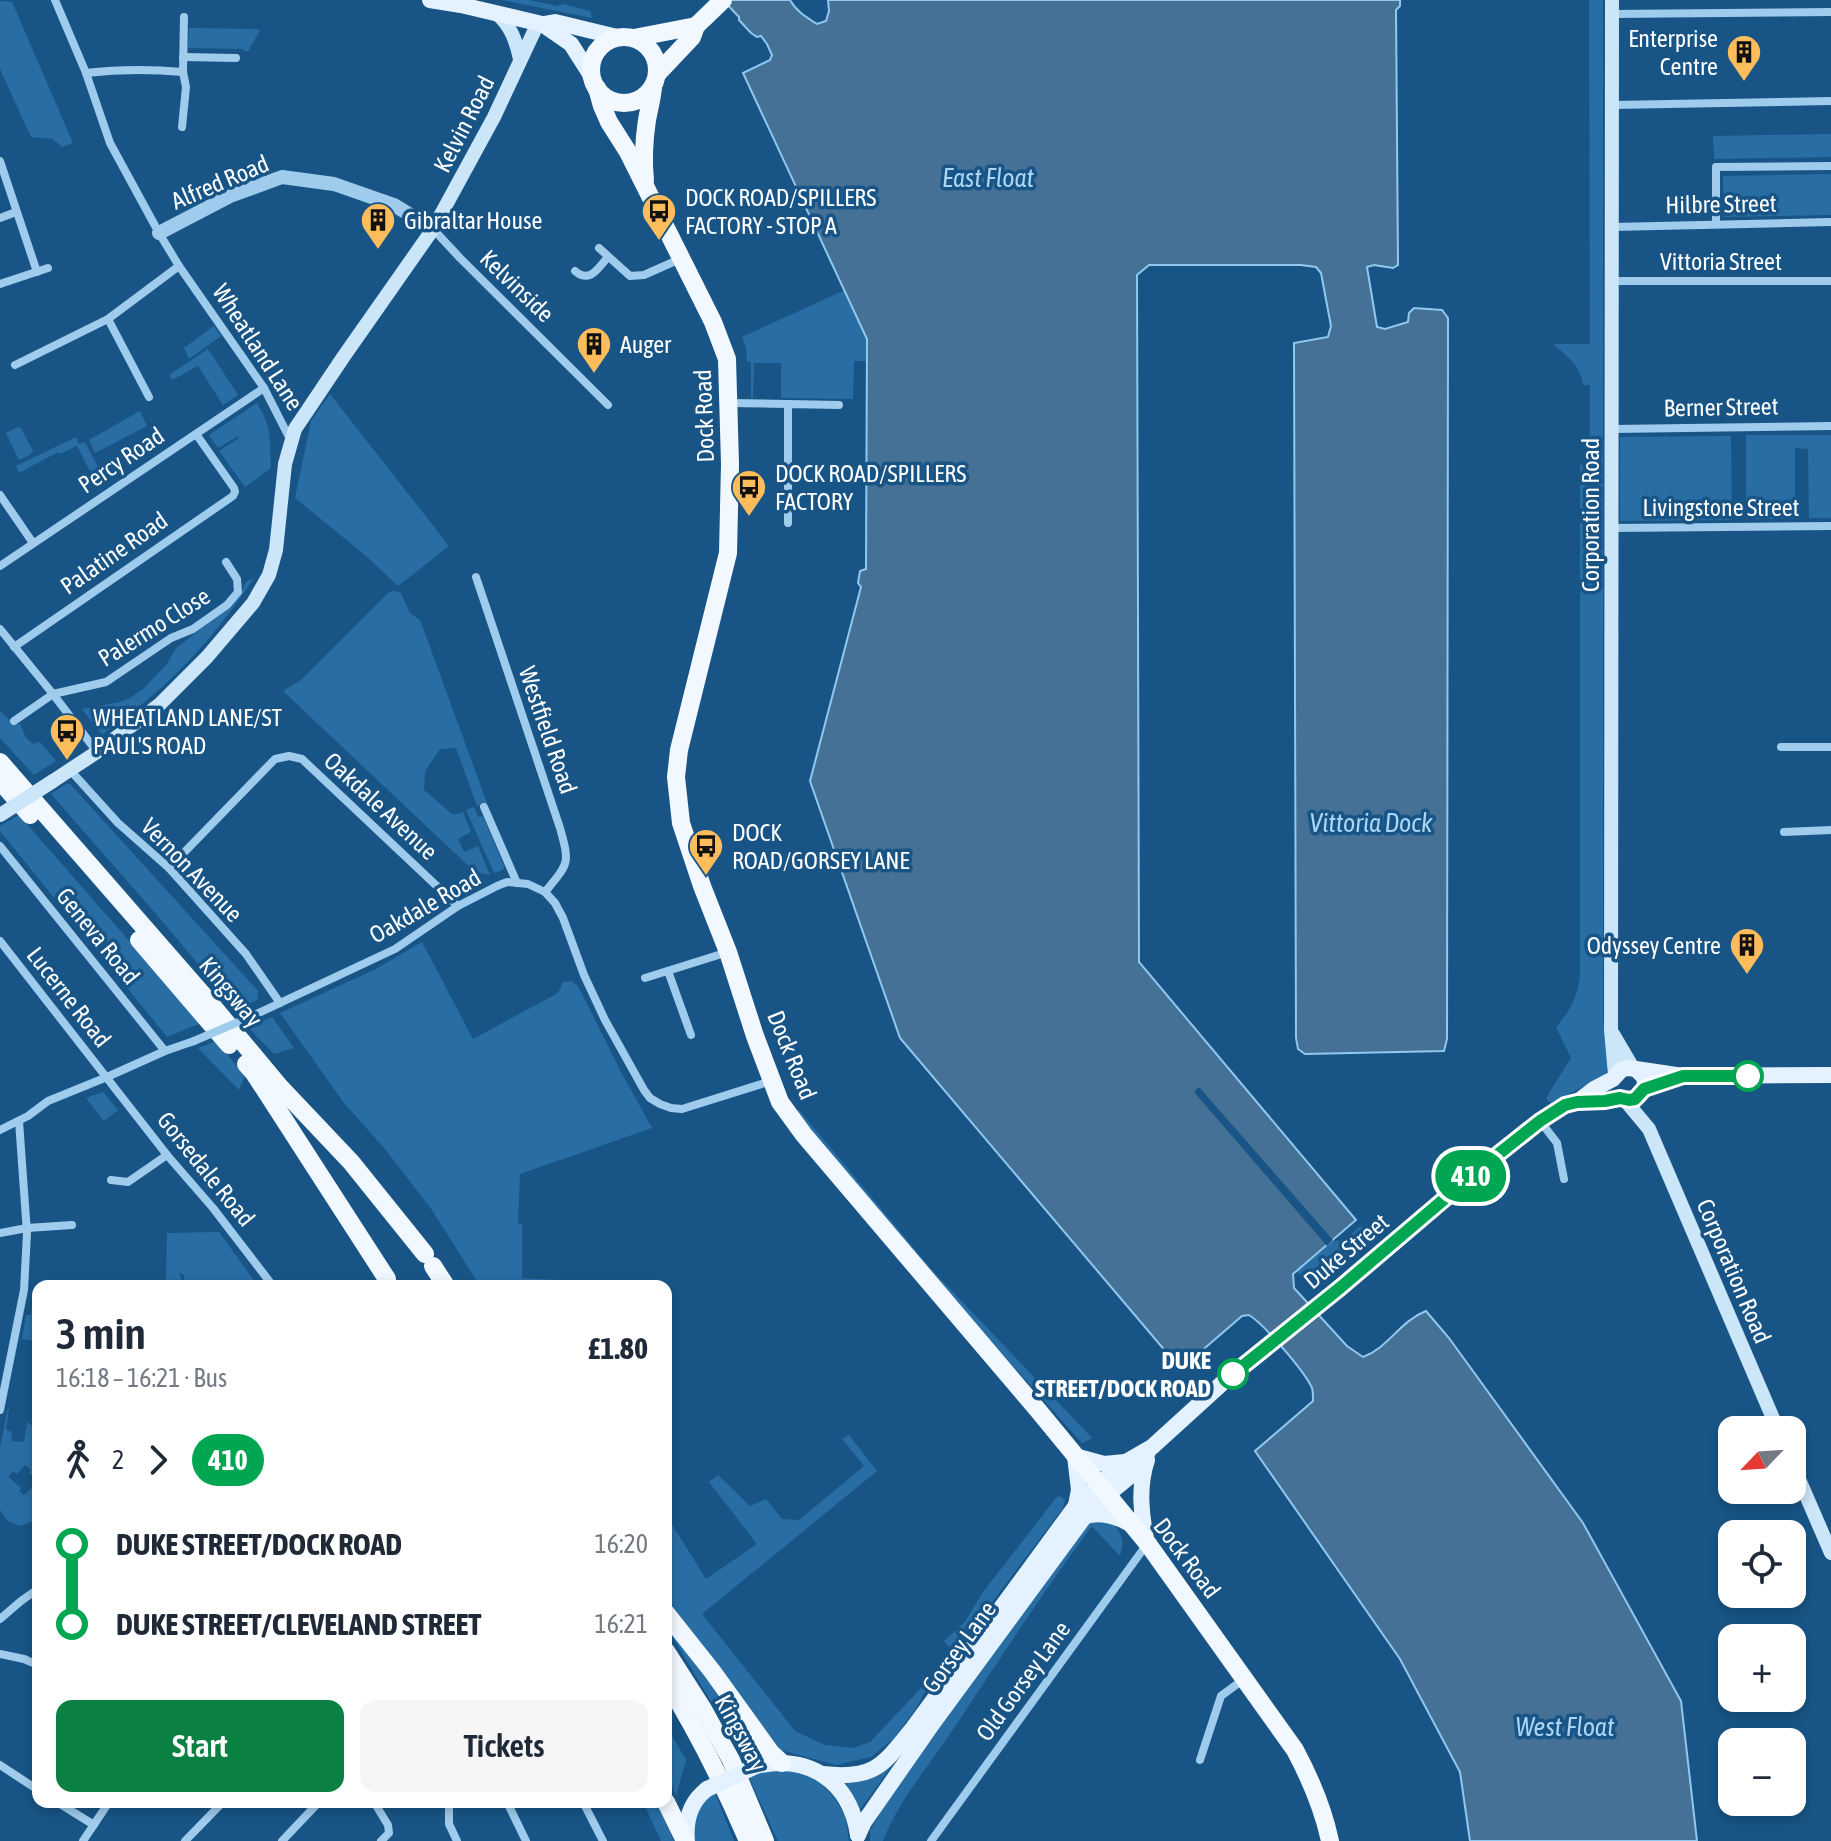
<!DOCTYPE html>
<html lang="en">
<head>
<meta charset="utf-8">
<style>
	:root { --surface:#fff; --page:#f6f6f7; --text:#1f2937; --muted:#747a83; --accent:#0b8043 }
	body { margin:0; font-family:"Asap Condensed",sans-serif; background:var(--page); color:var(--text); height:100vh; display:flex; flex-direction:column; font-size:30px; white-space:nowrap }
	* { box-sizing:border-box; margin:0 }
	p { font-size:26px; color:var(--muted) }
	.icon { flex:none; width:44px; height:44px; fill:none; stroke:currentColor; stroke-width:2; stroke-linecap:round; stroke-linejoin:round }
	.map { position:relative; flex:1; overflow:hidden }
	.sheet { position:absolute; left:32px; top:1280px; width:640px; height:528px; display:flex; flex-direction:column; background:var(--surface); border-radius:16px; box-shadow:0 4px 12px #0003 }
	.sheet>* { flex:none }
	.badge { padding:0 16px; border-radius:26px; font-size:28px; line-height:52px }
	.needle { width:52px; rotate:245deg }
	.controls { position:absolute; left:1718px; top:1416px; display:grid; gap:16px }
	.controls a { display:grid; place-items:center; width:88px; height:88px; border-radius:16px; background:var(--surface); box-shadow:0 4px 12px #0003; font-size:40px }
	.map>.badge { position:absolute; translate:-50% -50%; box-shadow:0 0 0 4px #fff }
	.legs { display:flex; align-items:center; gap:12px; height:88px; padding:0 24px; font-size:26px }
	.legs p { margin-inline-start:auto }
	.summary { display:flex; align-items:center; justify-content:space-between; height:136px; padding:0 24px }
	h1 { font-size:44px; font-weight:600; line-height:60px }
	.cta { display:flex; gap:16px; margin-top:auto; padding:16px 24px }
	.cta a { flex:1; height:92px; border-radius:16px; background:var(--accent); color:#fff; font-size:32px; font-weight:600; line-height:92px; text-align:center }
	.cta a+a { background:var(--page); color:var(--text) }
	ul { padding:0 24px; list-style:none }
	li { display:flex; align-items:center; gap:28px; height:80px; font-size:30px }
	li i { display:grid; place-items:center; width:12px; height:100%; margin:0 10px; background:currentColor }
	li i::after { content:''; width:20px; height:20px; margin:-10px; border:6px solid; border-radius:50%; background:var(--surface) }
	li p { margin-inline-start:auto }
	li:first-child i { background:linear-gradient(#0000 50%,currentColor 0) }
	li:last-child i { background:linear-gradient(currentColor 50%,#0000 0) }
	.map>svg:first-child { display:block }
	.green { fill:#286ea4 }
	.water { fill:#447195; stroke:#91c8ef; stroke-width:2 }
	.pier { fill:#185586 }
	.lines { fill:none; stroke-linecap:round; stroke-linejoin:round }
	.minor { stroke:#9fcbed; stroke-width:8 }
	.tertiary { stroke:#9fcbed; stroke-width:14 }
	.secondary { stroke:#cbe5f9; stroke-width:14 }
	.primary { stroke:#e4f2ff; stroke-width:16 }
	.trunk { stroke:#f2f8ff; stroke-width:18 }
	.minor-bridge { stroke:#9fcbed; stroke-width:8 }
	.secondary-bridge { stroke:#cbe5f9; stroke-width:14 }
	.primary-bridge { stroke:#e4f2ff; stroke-width:16 }
	.line-1-casing { stroke:#fff; stroke-width:18 }
	.line-1 { stroke:#00a651; stroke-width:12 }
	.stop-1-dot { fill:#fff; stroke:#00a651; stroke-width:4 }
	.labels { text-anchor:middle; dominant-baseline:central; stroke-width:7; stroke-linejoin:round; paint-order:stroke }
	.poi-label { font-size:24px; fill:#fff; stroke:#185586; text-anchor:start }
	.street-label { font-size:24px; fill:#fff; stroke:#185586 }
	.stop-label { font-size:24px; font-weight:bold; fill:#fff; stroke:#185586; text-anchor:end }
	.water-label { font-size:26px; font-style:italic; fill:#aad5f4; stroke:#185586 }
</style>
</head>
<body>
<div class="map">
<svg width="1831" height="1841" viewBox="0 0 1831 1841">
	<rect width="100%" height="100%" fill="#185586"/>
	<!-- green -->
	<g class="green">
		<polygon points="502,0 529,0 557,6 563,4 590,11 592,18"/>
		<path d="M 1589,0 L 1603,0 L 1603,1022 L 1608,1067 L 1605,1076 L 1550,1103 L 1546,1098 L 1571,1058 L 1556,1027 C 1570,1011 1578,997 1580,976 L 1580,465 L 1590,459 L 1590,385 L 1583,385 C 1581,366 1567,356 1553,344 L 1590,344 Z"/>
		<polygon points="0,1 12,2 73,143 62,147 53,139 31,137 0,69"/>
		<polygon points="189,28 254,29 260,30 248,52 242,49 188,48"/>
		<polygon points="1831,134 1831,157 1714,159 1713,136"/>
		<polygon points="1831,174 1831,215 1724,217 1723,176"/>
		<polygon points="845,290 867,339 867,361 854,361 853,399 781,398 781,363 754,363 753,398 751,398 751,362 747,361 746,347 742,337"/>
		<polygon points="214,326 221,336 189,359 184,348"/>
		<polygon points="208,349 238,395 223,405 198,366 172,380 169,375"/>
		<polygon points="330,394 449,546 398,586 365,555 295,498 311,421"/>
		<path d="M 257,403 C 272,427 270,442 271,468 L 245,487 L 219,451 L 239,438 L 238,436 L 218,448 L 209,435 Z"/>
		<polygon points="140,411 147,426 95,453 89,440"/>
		<polygon points="18,427 21,428 33,451 30,455 19,460 6,433"/>
		<polygon points="1746,435 1831,435 1831,518 1809,518 1808,449 1795,448 1795,519 1746,519"/>
		<polygon points="1731,436 1732,520 1620,521 1620,437"/>
		<polygon points="76,437 79,444 85,442 103,477 95,481 77,446 60,454 58,452 19,473 16,466"/>
		<path d="M 254,578 C 227,618 198,655 162,687 C 143,704 123,719 103,734 L 101,733 L 82,709 L 120,702 L 130,698 L 143,689 L 167,664 L 176,648 L 227,609 L 241,593 L 246,582 Z"/>
		<polygon points="393,591 400,592 410,613 420,620 487,803 477,806 456,748 440,749 425,771 424,790 453,815 463,812 471,832 458,839 464,852 478,846 490,875 475,872 283,691 301,680 388,593"/>
		<polygon points="0,711 14,724 20,724 26,738 33,744 40,742 56,761 34,775 0,738"/>
		<polygon points="66,784 70,784 258,991 257,1000 236,1009 157,915 51,794"/>
		<polygon points="474,807 478,817 483,816 504,866 503,870 494,873 466,810"/>
		<polygon points="19,815 201,1023 167,1037 0,831 0,826"/>
		<polygon points="422,942 473,1039 558,993 563,982 571,981 578,986 621,1072 652,1128 520,1174 518,1223 522,1224 522,1278 557,1280 557,1286 480,1286 432,1210 385,1149 344,1103 280,1013 376,969"/>
		<polygon points="272,1017 294,1048 274,1054 248,1027"/>
		<polygon points="216,1041 245,1076 239,1090 198,1048"/>
		<polygon points="103,1092 118,1110 104,1121 86,1098"/>
		<polygon points="799,1110 932,1270 1092,1438 1082,1443 929,1272 795,1112"/>
		<polygon points="1361,1226 1374,1240 1331,1277 1319,1279 1310,1287 1297,1271 1333,1241 1344,1240"/>
		<polygon points="219,1232 258,1286 185,1286 184,1275 179,1272 183,1286 166,1286 167,1233"/>
		<polygon points="32,1305 38,1305 38,1341 22,1339 26,1315 31,1315"/>
		<polygon points="8,1408 9,1408 6,1430 12,1432 11,1441 24,1442 27,1422 38,1430 38,1480 29,1473 31,1470 25,1465 17,1474 13,1471 8,1477 21,1488 19,1491 24,1495 38,1482 38,1520 19,1526 8,1521 0,1510 0,1447"/>
		<polygon points="849,1435 877,1471 702,1614 795,1731 825,1745 853,1748 870,1742 942,1666 952,1650 944,1641 965,1622 983,1592 1056,1498 1059,1496 1065,1500 1063,1508 927,1689 913,1713 894,1738 871,1757 836,1765 777,1749 666,1602 666,1524 671,1523 706,1579 757,1544 709,1482 718,1475 750,1506 766,1499 782,1519 799,1520 864,1466 842,1439"/>
		<path d="M 1090,1520 L 1114,1524 C 1123,1537 1124,1540 1120,1556 L 1092,1526 C 1043,1592 999,1660 954,1728 C 930,1765 899,1799 883,1841 L 870,1841 L 870,1831 L 883,1806 L 1004,1634 Z"/>
		<polygon points="666,1626 695,1662 755,1746 741,1758 724,1724"/>
		<polygon points="666,1725 686,1760 676,1796 666,1771"/>
		<polygon points="892,1762 894,1763 859,1811 837,1780"/>
		<polygon points="769,1768 796,1770 818,1781 833,1796 845,1815 849,1841 778,1841 747,1774"/>
		<polygon points="714,1791 734,1841 691,1841 694,1808"/>
		<polygon points="643,1802 658,1802 674,1841 661,1841"/>
	</g>
	<!-- water -->
	<path class="water" d="M 723,0 L 790,0 C 796,11 806,17 817,24 L 826,21 L 829,11 L 828,0 L 1400,0 L 1400,6 L 1396,10 L 1398,265 L 1393,268 L 1374,265 L 1367,267 L 1377,327 L 1385,329 L 1408,322 L 1409,313 L 1414,308 L 1442,310 L 1448,318 L 1447,1039 L 1444,1051 L 1305,1054 L 1298,1049 L 1296,1038 L 1294,343 L 1328,337 L 1331,326 L 1321,273 L 1316,267 L 1301,265 L 1149,265 L 1137,275 L 1139,962 L 1356,1220 L 1293,1274 L 1294,1288 L 1347,1346 L 1363,1357 C 1388,1348 1400,1321 1426,1311 L 1449,1338 L 1583,1523 L 1681,1701 L 1697,1841 L 1470,1841 L 1460,1772 L 1400,1659 L 1255,1451 L 1313,1401 C 1313,1397 1313,1391 1312,1388 C 1305,1372 1264,1324 1249,1315 L 1242,1316 L 1183,1367 L 1178,1366 L 900,1038 L 810,781 L 861,587 L 858,583 L 860,571 L 866,569 L 867,339 L 743,73 L 770,60 L 772,55 L 767,44 L 761,36 L 757,37 L 751,33 L 739,20 L 739,17 Z"/>
	<!-- pier -->
	<polygon class="pier" points="1199,1087 1333,1240 1327,1246 1194,1092"/>
	<g class="lines">
		<!-- minor -->
		<g class="minor">
			<polyline points="55,0 86,73 110,143 159,233 179,266 264,388 291,441"/>
			<polyline points="1612,14 1831,12"/>
			<polyline points="183,57 236,58"/>
			<path d="M 86,73 C 119,69 150,69 183,72"/>
			<polyline points="1613,105 1831,101"/>
			<polyline points="182,127 186,87 183,72 184,17"/>
			<polyline points="0,161 37,272"/>
			<polyline points="0,218 16,212"/>
			<polyline points="1716,224 1716,167 1831,166"/>
			<polyline points="1612,227 1831,222"/>
			<polyline points="433,229 460,258 608,405"/>
			<polyline points="599,248 630,276 644,275 680,259"/>
			<path d="M 575,271 C 590,284 598,268 608,257"/>
			<polyline points="1612,281 1831,281"/>
			<polyline points="0,284 48,268"/>
			<polyline points="108,319 149,397"/>
			<polyline points="15,365 108,319 179,266"/>
			<polyline points="729,403 788,404"/>
			<polyline points="1612,429 1831,426"/>
			<polyline points="0,495 33,543"/>
			<polyline points="788,523 788,404 839,405"/>
			<polyline points="1612,528 1831,526"/>
			<polyline points="0,566 264,388"/>
			<path d="M 476,577 L 560,828 C 570,864 569,863 545,892"/>
			<polyline points="0,629 53,694 97,752"/>
			<polyline points="14,647 233,496 235,492 234,488 196,434"/>
			<polyline points="14,721 53,694 106,682 171,638 193,629 227,605 238,592 237,579 226,562"/>
			<polyline points="1781,747 1831,747"/>
			<polyline points="70,770 118,823 169,868 246,954 280,1003"/>
			<polyline points="484,807 517,883"/>
			<polyline points="1784,832 1831,830"/>
			<polyline points="0,846 165,1051"/>
			<polyline points="169,868 275,759 289,756 302,759 458,906"/>
			<polyline points="0,941 167,1155 213,1208 273,1286"/>
			<polyline points="668,971 691,1035"/>
			<polyline points="645,978 728,952"/>
			<polyline points="250,1017 395,949 458,906 497,886 507,882 528,884 545,892 555,903 563,918 584,975 605,1020 644,1090 650,1098 660,1104 671,1108 682,1109 771,1081"/>
			<polyline points="1540,1121 1557,1143 1564,1179"/>
			<polyline points="0,1130 28,1116 48,1101 107,1077 165,1051 194,1041"/>
			<polyline points="111,1180 128,1182 167,1155"/>
			<polyline points="0,1233 27,1228 72,1225"/>
			<polyline points="0,1410 24,1290 27,1233 19,1121"/>
			<polyline points="0,1619 21,1601 38,1589"/>
			<polyline points="0,1654 24,1659 38,1665"/>
			<polyline points="1200,1760 1221,1696 1244,1679"/>
			<polyline points="0,1765 38,1790"/>
			<polyline points="57,1802 94,1825"/>
			<polyline points="374,1802 388,1825 389,1833 381,1841"/>
			<polyline points="449,1802 449,1824 457,1841"/>
			<polyline points="507,1802 526,1841"/>
			<polyline points="583,1802 603,1841"/>
			<polyline points="83,1841 109,1802"/>
			<polyline points="185,1841 223,1802"/>
			<polyline points="282,1841 319,1802"/>
			<polyline points="931,1841 1147,1544"/>
		</g>
		<!-- tertiary -->
		<polyline class="tertiary" points="159,233 230,196 282,177 334,184 394,205 433,229"/>
		<!-- secondary -->
		<g class="secondary">
			<polyline points="1612,0 1611,1030 1615,1075"/>
			<path d="M 497,14 C 511,26 516,41 520,59"/>
			<polyline points="53,781 97,752 160,704 207,657 253,603 269,575 276,550 285,464 295,429 344,356 433,229 494,117 538,23"/>
			<polyline points="1613,1034 1633,1068"/>
			<polyline points="1624,1099 1649,1129 1778,1430"/>
			<polyline points="1792,1463 1831,1553"/>
		</g>
		<!-- primary -->
		<g class="primary">
			<polyline points="430,0 461,5 542,24 571,44 592,77"/>
			<polyline points="544,24 555,22 617,37"/>
			<polyline points="1577,1102 1594,1089 1613,1079 1622,1069 1629,1068 1683,1076 1831,1075"/>
			<path d="M 1147,1460 C 1138,1487 1141,1515 1147,1543"/>
			<polyline points="1076,1505 1079,1490 1075,1456 1104,1464 1125,1462"/>
			<path d="M 1085,1516 C 1102,1511 1117,1516 1132,1525"/>
			<path d="M 756,1766 C 809,1754 850,1781 858,1835"/>
			<path d="M 823,1774 C 875,1780 883,1765 913,1728 L 1075,1507 L 1087,1494 L 1126,1462 L 1152,1447 L 1229,1377 L 1341,1287 L 1482,1167 L 1540,1121 L 1565,1105 L 1577,1102 L 1605,1101 L 1620,1098 L 1629,1100 L 1639,1096 L 1643,1091 L 1645,1084 L 1644,1077 L 1637,1070"/>
			<polyline points="858,1835 864,1822 933,1723 1085,1516 1107,1495 1134,1473 1148,1452"/>
			<path d="M 687,1841 C 685,1820 690,1802 707,1789"/>
		</g>
		<!-- trunk -->
		<g class="trunk">
			<circle cx="624" cy="70" r="33"/>
			<polyline points="634,38 696,26"/>
			<polyline points="658,73 692,37 696,26 723,0"/>
			<path d="M 597,88 L 602,106 L 609,122 L 628,152 L 713,322 L 727,359 L 730,464 L 728,553 L 679,750 L 676,777 L 681,823 L 702,886 L 728,952 L 755,1036 L 780,1102 L 804,1135 L 1037,1409 L 1148,1544 L 1295,1750 C 1311,1780 1323,1808 1330,1841"/>
			<path d="M 645,181 C 643,162 644,140 647,120 C 649,109 652,99 653,87"/>
			<polyline points="0,762 210,1003 280,1087 351,1162 425,1254"/>
			<polyline points="0,781 30,815"/>
			<polyline points="139,940 229,1045"/>
			<polyline points="246,1064 254,1073 387,1279"/>
			<polyline points="433,1266 446,1286"/>
			<polyline points="666,1613 712,1671 771,1753 782,1763"/>
			<polyline points="666,1651 703,1709 731,1760 765,1841"/>
			<path d="M 666,1681 C 698,1732 724,1785 748,1841"/>
			<polyline points="666,1802 685,1841"/>
		</g>
		<!-- minor-bridge -->
		<polyline class="minor-bridge" points="194,1041 250,1017"/>
		<!-- secondary-bridge -->
		<polyline class="secondary-bridge" points="0,815 53,781"/>
		<!-- primary-bridge -->
		<polyline class="primary-bridge" points="707,1789 756,1766"/>
	</g>
	<g class="lines">
		<!-- line-1 casing -->
		<g class="line-1-casing">
			<polyline id="line-1" points="1233,1374 1341,1287 1482,1167 1540,1121 1565,1105 1577,1102 1605,1101 1620,1098 1629,1100 1635,1099 1644,1089 1683,1076 1748,1076"/>
		</g>
		<!-- line-1 -->
		<use href="#line-1" class="line-1"/>
	</g>
	<!-- icons -->
	<defs>
		<g id="building-pin" transform="scale(1.8)"><path d="M0 17L-7.5 6A9.5 9.5 0 1 1 7.5 6Z" fill="#ffbc5a" stroke="#185586"/><path d="M-4-6H4V6H1V3H-1V6H-4ZM-2.5-4.3h1.7v1.8h-1.7ZM.8-4.3h1.7v1.8H.8ZM-2.5-1h1.7V.8h-1.7ZM.8-1h1.7V.8H.8Z" fill="#111"/></g>
		<g id="bus-pin" transform="scale(1.8)"><path d="M0 17L-7.5 6A9.5 9.5 0 1 1 7.5 6Z" fill="#ffbc5a" stroke="#185586"/><path d="M-5-6H5V4H4V6H2V4H-2V6H-4V4H-5ZM-3.5-4V0h7V-4ZM-3.5 1.2v1.5H-2V1.2ZM2 1.2v1.5H3.5V1.2Z" fill="#111"/></g>
	</defs>
	<g fill-rule="evenodd">
		<use href="#building-pin" x="1744" y="52"/>
		<use href="#bus-pin" x="659" y="211"/>
		<use href="#building-pin" x="378" y="220"/>
		<use href="#building-pin" x="594" y="344"/>
		<use href="#bus-pin" x="749" y="487"/>
		<use href="#bus-pin" x="67" y="731"/>
		<use href="#bus-pin" x="706" y="846"/>
		<use href="#building-pin" x="1747" y="945"/>
	</g>
	<!-- markers -->
	<g class="stop-1-dot">
		<circle cx="1748" cy="1076" r="14"/>
		<circle cx="1233" cy="1374" r="14"/>
	</g>
	<g class="labels">
		<!-- poi labels -->
		<g class="poi-label">
			<text x="1718" y="38" text-anchor="end">Enterprise<tspan x="1718" dy="28">Centre</tspan></text>
			<text x="685" y="197">DOCK ROAD/SPILLERS<tspan x="685" dy="28">FACTORY - STOP A</tspan></text>
			<text x="404" y="220">Gibraltar House</text>
			<text x="620" y="344">Auger</text>
			<text x="775" y="473">DOCK ROAD/SPILLERS<tspan x="775" dy="28">FACTORY</tspan></text>
			<text x="93" y="717">WHEATLAND LANE/ST<tspan x="93" dy="28">PAUL'S ROAD</tspan></text>
			<text x="732" y="832">DOCK<tspan x="732" dy="28">ROAD/GORSEY LANE</tspan></text>
			<text x="1721" y="945" text-anchor="end">Odyssey Centre</text>
		</g>
		<!-- street labels -->
		<g class="street-label">
			<text transform="translate(464 124) rotate(-63)">Kelvin Road</text>
			<text transform="translate(220 182) rotate(-23)">Alfred Road</text>
			<text transform="translate(1721 204) rotate(-1)">Hilbre Street</text>
			<text x="1721" y="261">Vittoria Street</text>
			<text transform="translate(517 286) rotate(44)">Kelvinside</text>
			<text transform="translate(258 347) rotate(57)">Wheatland Lane</text>
			<text transform="translate(1721 407) rotate(-1)">Berner Street</text>
			<text transform="translate(704 416) rotate(-92)">Dock Road</text>
			<text transform="translate(121 460) rotate(-34)">Percy Road</text>
			<text x="1721" y="507">Livingstone Street</text>
			<text transform="translate(1590 515) rotate(-90)">Corporation Road</text>
			<text transform="translate(114 553) rotate(-35)">Palatine Road</text>
			<text transform="translate(154 627) rotate(-32)">Palermo Close</text>
			<text transform="translate(548 730) rotate(71)">Westfield Road</text>
			<text transform="translate(381 806) rotate(43)">Oakdale Avenue</text>
			<text transform="translate(192 870) rotate(46)">Vernon Avenue</text>
			<text transform="translate(425 906) rotate(-30)">Oakdale Road</text>
			<text transform="translate(98 936) rotate(51)">Geneva Road</text>
			<text transform="translate(231 992) rotate(50)">Kingsway</text>
			<text transform="translate(69 997) rotate(52)">Lucerne Road</text>
			<text transform="translate(792 1055) rotate(68)">Dock Road</text>
			<text transform="translate(206 1169) rotate(51)">Gorsedale Road</text>
			<text transform="translate(1346 1251) rotate(-40)">Duke Street</text>
			<text transform="translate(1734 1271) rotate(67)">Corporation Road</text>
			<text transform="translate(1187 1558) rotate(53)">Dock Road</text>
			<text transform="translate(959 1647) rotate(-54)">Gorsey Lane</text>
			<text transform="translate(1023 1681) rotate(-54)">Old Gorsey Lane</text>
			<text transform="translate(741 1733) rotate(62)">Kingsway</text>
		</g>
		<!-- stop labels -->
		<g class="stop-label">
			<text x="1211" y="1360">DUKE<tspan x="1211" dy="28">STREET/DOCK ROAD</tspan></text>
		</g>
		<!-- water labels -->
		<g class="water-label">
			<text x="988" y="178">East Float</text>
			<text x="1371" y="823">Vittoria Dock</text>
			<text x="1565" y="1727">West Float</text>
		</g>
	</g>
</svg>
<div class="controls">
<a><svg class="needle" viewBox="-14 -14 28 28"><path d="M0-13l5 13h-10z" fill="#e53935"/><path d="M0 13l5-13h-10z" fill="#747a83"/></svg></a>
<a><svg class="icon" aria-label="locate" viewBox="0 0 24 24"><circle cx="12" cy="12" r="6"/><path d="M12 2v4M12 18v4M2 12h4M18 12h4"/></svg></a>
<a>+</a>
<a>−</a>
</div>
<b class="badge" style="left:1471px;top:1176px;background:#00a651;color:#fff">410</b>
<section class="sheet">
<div class="summary"><div><h1>3 min</h1><p>16:18 – 16:21 · Bus</p></div><b>£1.80</b></div>
<div class="legs"><svg class="icon" aria-label="walk" viewBox="0 0 24 24"><circle cx="13" cy="4" r="2"/><path d="M13 8l-2 6 4 7M11 14l-3 7M7 12l3-4h3l4 4"/></svg>2<svg class="icon" aria-label="forward" viewBox="0 0 24 24"><path d="M9 5l7 7-7 7"/></svg><b class="badge" style="background:#00a651;color:#fff">410</b></div>
<ul>
<li><i style="color:#00a651"></i><b>DUKE STREET/DOCK ROAD</b><p>16:20</p></li>
<li><i style="color:#00a651"></i><b>DUKE STREET/CLEVELAND STREET</b><p>16:21</p></li>
</ul>
<div class="cta"><a>Start</a><a>Tickets</a></div>
</section>
</div>
</body>
</html>
